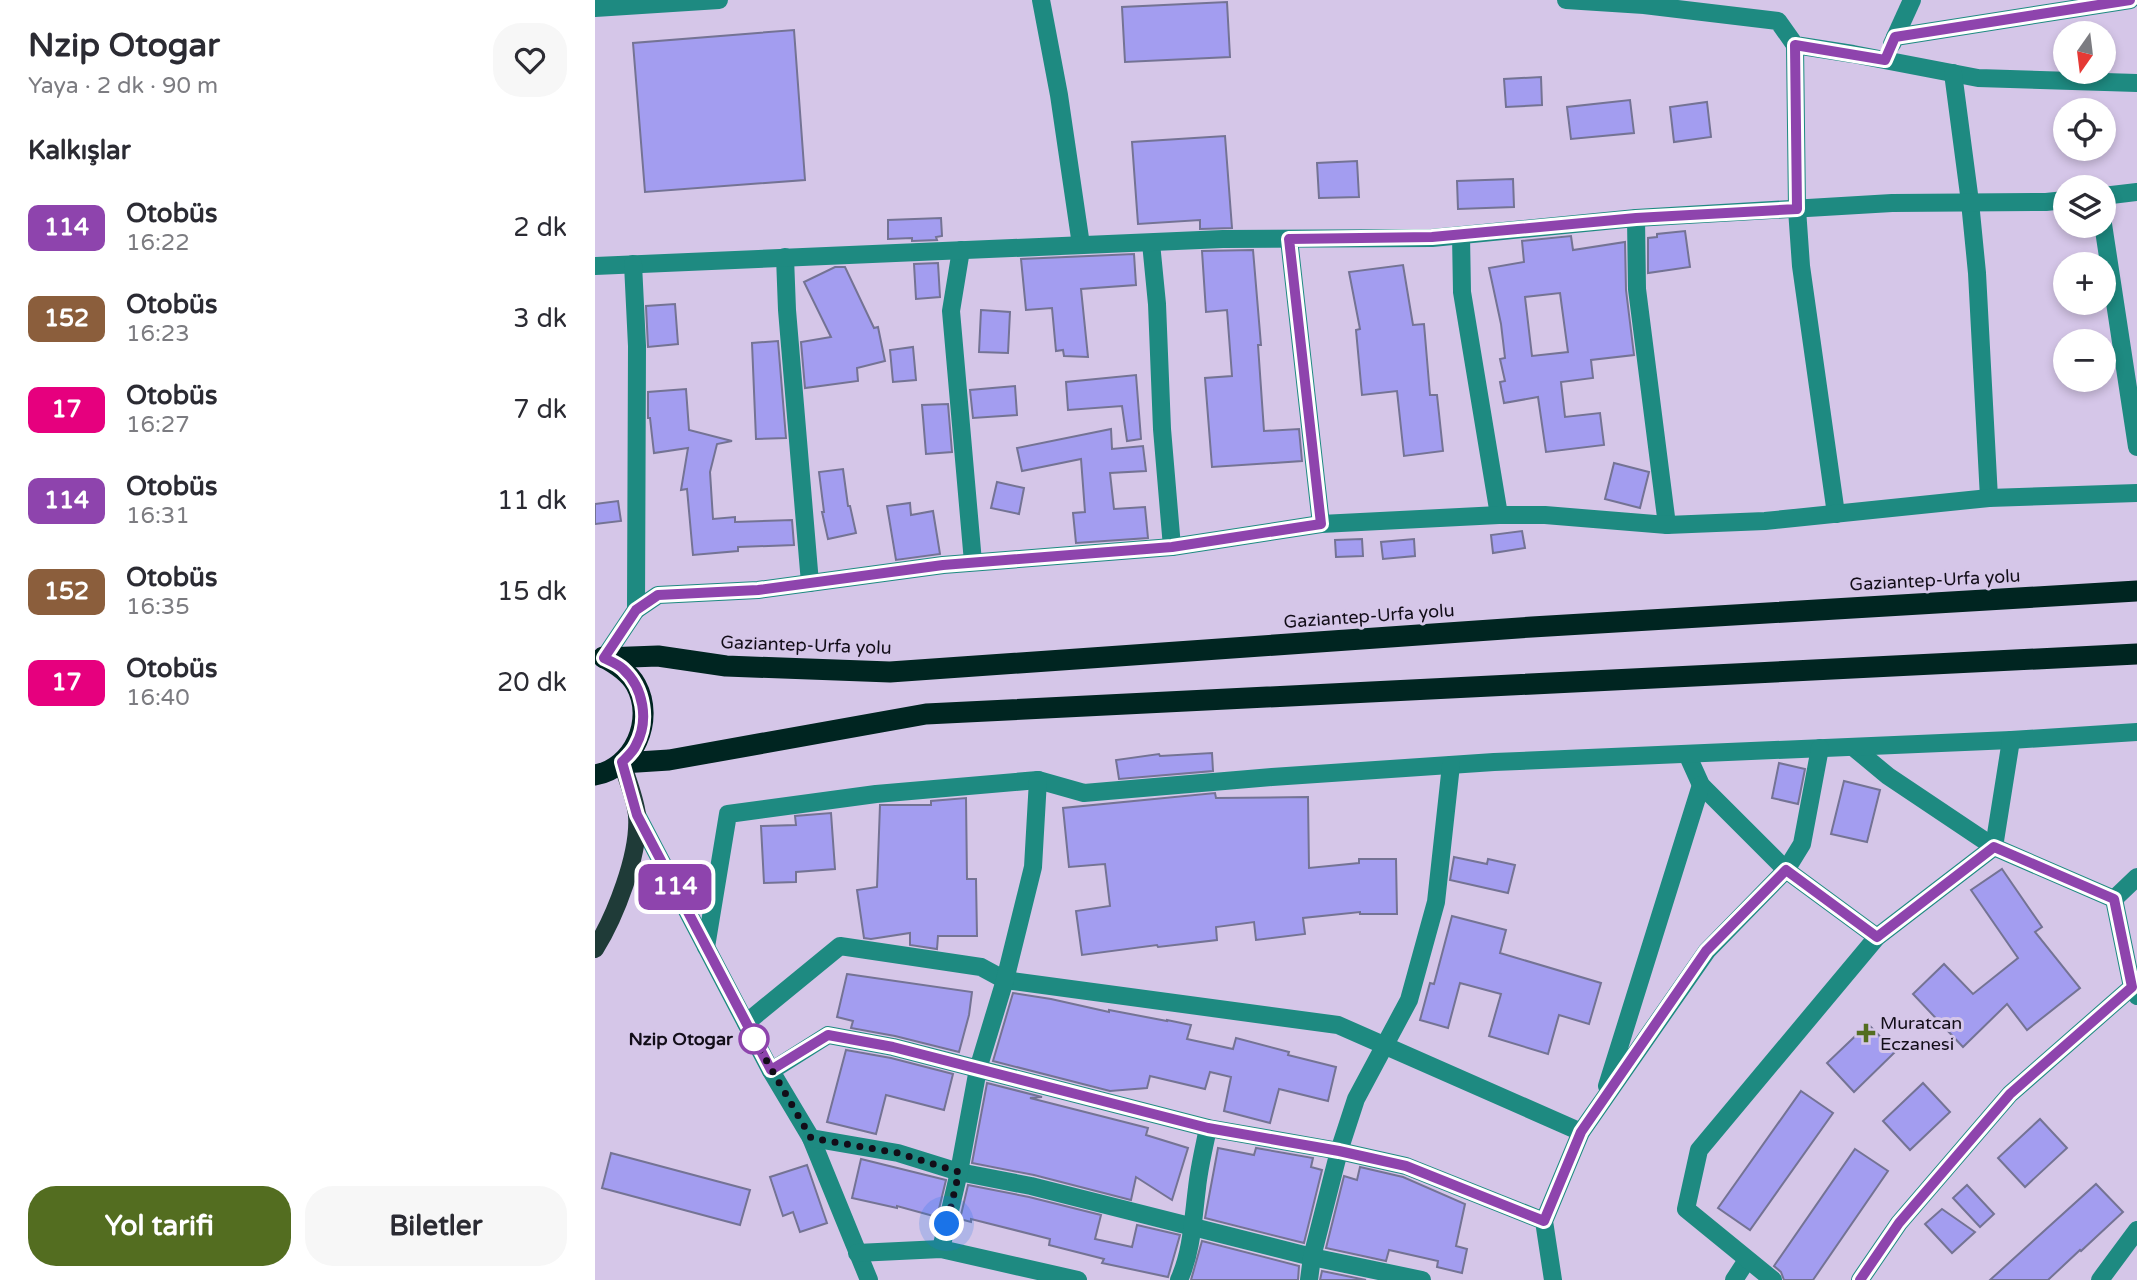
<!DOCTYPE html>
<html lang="tr">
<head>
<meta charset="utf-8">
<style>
	:root { --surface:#fff; --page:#f7f7f7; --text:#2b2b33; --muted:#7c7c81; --accent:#536d20 }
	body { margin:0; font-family:"Varela Round",sans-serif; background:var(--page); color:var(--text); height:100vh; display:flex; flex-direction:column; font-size:26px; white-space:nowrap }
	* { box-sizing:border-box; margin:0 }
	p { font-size:23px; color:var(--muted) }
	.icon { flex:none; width:38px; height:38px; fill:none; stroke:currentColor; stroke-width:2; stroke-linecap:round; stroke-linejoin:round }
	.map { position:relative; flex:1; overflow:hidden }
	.drawer { display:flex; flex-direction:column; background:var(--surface); width:595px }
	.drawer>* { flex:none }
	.badge { padding:0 14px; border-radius:10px; font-size:24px; line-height:46px }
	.needle { width:46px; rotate:194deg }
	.controls { position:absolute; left:1458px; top:21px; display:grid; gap:14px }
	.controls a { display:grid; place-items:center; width:63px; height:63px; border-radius:50%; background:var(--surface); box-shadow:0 4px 10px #0003; font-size:35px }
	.you { position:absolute; width:35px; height:35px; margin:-18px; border:5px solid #fff; border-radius:50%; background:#1a73e8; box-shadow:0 0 0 10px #1a73e833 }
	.map>.badge { position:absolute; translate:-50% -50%; box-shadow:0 0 0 4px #fff }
	h2 { padding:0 28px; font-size:26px; line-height:63px }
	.round { display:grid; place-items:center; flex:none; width:74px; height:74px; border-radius:28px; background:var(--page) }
	.headline { display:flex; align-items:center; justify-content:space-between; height:119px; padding:0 28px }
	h1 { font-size:33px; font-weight:800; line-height:52px }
	.button { display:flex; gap:14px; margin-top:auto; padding:14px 28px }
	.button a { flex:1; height:80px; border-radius:28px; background:var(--accent); color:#fff; font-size:28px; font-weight:800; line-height:80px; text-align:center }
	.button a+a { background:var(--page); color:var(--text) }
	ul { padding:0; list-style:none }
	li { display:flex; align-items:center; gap:21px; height:91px; padding:0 28px }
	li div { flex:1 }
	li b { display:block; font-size:26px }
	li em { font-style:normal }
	li .badge { min-width:77px; font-weight:700; text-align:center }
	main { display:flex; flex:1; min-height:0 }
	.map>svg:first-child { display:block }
	.building { fill:#a39df0; stroke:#747394; stroke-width:2; fill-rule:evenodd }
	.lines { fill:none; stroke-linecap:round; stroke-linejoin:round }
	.minor { stroke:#1e8a81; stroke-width:18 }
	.major { stroke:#1f3b38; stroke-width:18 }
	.highway { stroke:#002521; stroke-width:21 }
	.line-casing { stroke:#fff; stroke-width:16 }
	.line { stroke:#8e44ad; stroke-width:10 }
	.walk { stroke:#120d18; stroke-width:7; stroke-dasharray:0 12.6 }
	.poi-dot { fill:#536d20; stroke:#d5c6e8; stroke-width:2.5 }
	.stop-dot { fill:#fff; stroke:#8e44ad; stroke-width:3.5 }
	.labels { text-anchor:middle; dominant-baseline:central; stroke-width:6; stroke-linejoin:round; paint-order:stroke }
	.street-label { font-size:18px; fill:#120d18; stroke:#d5c6e8 }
	.poi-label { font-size:18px; fill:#120d18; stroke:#d5c6e8; text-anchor:start }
	.stop-label { font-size:18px; font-weight:bold; fill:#120d18; stroke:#d5c6e8; text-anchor:end }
</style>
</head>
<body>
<main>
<section class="drawer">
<div class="headline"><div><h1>Nzip Otogar</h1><p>Yaya · 2 dk · 90 m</p></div><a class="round"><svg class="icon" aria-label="heart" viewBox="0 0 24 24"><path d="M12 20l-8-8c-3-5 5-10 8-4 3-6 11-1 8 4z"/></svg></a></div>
<h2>Kalkışlar</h2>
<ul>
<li><span class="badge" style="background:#8e44ad;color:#fff">114</span><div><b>Otobüs</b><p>16:22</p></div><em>2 dk</em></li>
<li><span class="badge" style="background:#8b5e3c;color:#fff">152</span><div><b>Otobüs</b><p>16:23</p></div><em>3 dk</em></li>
<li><span class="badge" style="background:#e6007e;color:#fff">17</span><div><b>Otobüs</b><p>16:27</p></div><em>7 dk</em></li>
<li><span class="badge" style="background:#8e44ad;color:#fff">114</span><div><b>Otobüs</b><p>16:31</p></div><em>11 dk</em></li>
<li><span class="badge" style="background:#8b5e3c;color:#fff">152</span><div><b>Otobüs</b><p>16:35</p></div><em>15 dk</em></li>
<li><span class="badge" style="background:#e6007e;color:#fff">17</span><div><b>Otobüs</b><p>16:40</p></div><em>20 dk</em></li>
</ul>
<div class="button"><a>Yol tarifi</a><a>Biletler</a></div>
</section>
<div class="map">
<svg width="1542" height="1280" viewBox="0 0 1542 1280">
	<rect width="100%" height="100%" fill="#d5c6e8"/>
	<!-- building -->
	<g class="building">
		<polygon points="632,2 635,57 530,62 527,7"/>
		<polygon points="199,30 210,180 50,192 38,43"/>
		<polygon points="946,77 947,105 911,107 909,79"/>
		<polygon points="1035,100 1039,133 976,139 972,107"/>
		<polygon points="1112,102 1116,137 1079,142 1075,107"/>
		<polygon points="630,136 637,228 605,229 605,220 543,224 537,142"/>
		<polygon points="762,161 764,197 724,198 722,163"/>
		<polygon points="918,179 919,207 863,209 862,181"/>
		<polygon points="346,218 347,236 341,237 342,240 317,241 317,238 293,239 293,220"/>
		<polygon points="1090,231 1095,267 1053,273 1053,238 1062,237 1062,234"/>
		<path d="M 976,236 L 978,250 L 1030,242 L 1031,290 L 1039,355 L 996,360 L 998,378 L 966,382 L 970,417 L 1005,413 L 1009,445 L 951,452 L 943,397 L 909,403 L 905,382 L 910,381 L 905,359 L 910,358 L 906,324 L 894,268 L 929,262 L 927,241 ZM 965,293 L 973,352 L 937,356 L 930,297 Z"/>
		<polygon points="658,250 666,345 663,345 669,431 704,429 707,461 617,467 610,378 637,376 632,310 611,312 607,251"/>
		<polygon points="539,254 541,285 486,289 493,357 469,356 468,350 461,351 457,308 431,310 426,259"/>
		<polygon points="343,263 345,297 321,299 319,264"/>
		<polygon points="808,265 818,325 829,324 835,395 842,395 848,451 809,456 802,391 767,395 761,330 765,329 754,272"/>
		<polygon points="240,267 250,267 279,328 283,327 290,361 262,368 263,381 210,388 206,342 236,337 209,282"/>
		<polygon points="80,304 83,344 53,347 51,306"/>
		<polygon points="386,310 415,312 413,353 384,352"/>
		<polygon points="183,341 191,438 161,439 157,343"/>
		<polygon points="318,347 321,380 298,382 295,350"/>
		<polygon points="541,375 546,439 532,441 527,406 473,410 471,382"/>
		<polygon points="420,386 422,415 378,418 375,390"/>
		<polygon points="91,389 94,430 137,441 122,444 115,472 118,519 140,517 140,522 197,520 199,545 143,547 143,551 98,555 92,489 86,490 93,448 59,453 55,418 53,418 53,392"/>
		<polygon points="353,404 357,452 331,454 327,405"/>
		<polygon points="516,429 517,449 548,446 551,471 515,473 519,509 550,507 553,538 481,543 478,513 490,512 486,459 427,471 422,448"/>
		<polygon points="1019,463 1054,472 1045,508 1010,499"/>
		<polygon points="248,469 253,506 255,506 261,533 233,539 227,512 229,512 224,472"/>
		<polygon points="402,482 429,488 424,514 396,508"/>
		<polygon points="23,501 26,521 0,524 0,504"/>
		<polygon points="315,503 316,515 338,511 345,554 301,560 292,506"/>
		<polygon points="927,531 930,548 898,553 896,535"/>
		<polygon points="767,539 768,556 741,557 740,540"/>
		<polygon points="819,539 820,556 788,559 786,542"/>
		<polygon points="617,753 618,771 524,779 521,760 564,754 565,756"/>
		<polygon points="1184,763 1210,769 1203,804 1177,798"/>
		<polygon points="1249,781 1285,790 1272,842 1236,834"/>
		<polygon points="620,793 621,798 713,797 714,868 764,863 764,859 801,859 802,914 765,914 765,912 708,918 710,934 661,940 659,922 621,927 622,940 563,947 562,945 487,955 481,911 515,906 510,864 474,867 468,808"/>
		<polygon points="371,798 372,879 381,879 382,936 343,936 342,949 315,945 315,933 276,939 269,938 262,890 282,887 285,805 336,805 336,801"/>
		<polygon points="236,813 240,869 201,872 201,882 169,883 166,826 201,825 200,816"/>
		<polygon points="859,857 892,864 893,859 920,865 913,893 855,880"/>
		<polygon points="1407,869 1447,927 1440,932 1485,988 1432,1030 1412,1004 1368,1047 1318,994 1349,964 1378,994 1423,958 1376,890"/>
		<polygon points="857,916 911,930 905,953 1006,983 994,1024 964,1015 953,1054 894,1036 906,994 865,983 853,1028 825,1020 835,983 839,984"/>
		<polygon points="252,974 377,992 374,1015 364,1052 300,1036 256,1028 258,1021 242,1017"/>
		<polygon points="418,993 456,999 514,1012 514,1010 572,1021 572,1020 596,1025 592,1039 638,1049 641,1038 694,1052 693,1055 741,1067 733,1101 684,1089 675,1123 629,1111 636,1077 615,1072 610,1089 555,1076 552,1088 515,1091 398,1061"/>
		<polygon points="1273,1024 1300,1052 1259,1092 1232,1063"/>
		<polygon points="251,1050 296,1058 358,1074 349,1110 291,1095 281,1134 232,1122"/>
		<polygon points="392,1083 447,1097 435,1098 553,1128 551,1135 593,1148 577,1200 541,1177 536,1200 439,1175 377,1163"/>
		<polygon points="1328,1083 1355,1112 1315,1150 1288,1121"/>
		<polygon points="1206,1091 1238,1113 1155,1230 1123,1208"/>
		<polygon points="1445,1119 1472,1148 1430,1187 1403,1158"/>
		<polygon points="623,1148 659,1155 661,1148 718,1158 716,1167 727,1170 709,1243 610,1218"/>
		<polygon points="1260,1149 1293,1171 1218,1280 1189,1280 1186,1272 1179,1266"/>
		<polygon points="16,1153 155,1190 145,1225 7,1188"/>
		<polygon points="266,1159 351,1180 342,1217 302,1206 302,1208 257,1198"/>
		<polygon points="212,1165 232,1223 205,1232 198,1212 188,1216 175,1177"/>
		<polygon points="765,1167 808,1177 870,1204 861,1246 872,1249 867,1273 842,1267 843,1261 794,1250 791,1261 731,1248 749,1176 762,1180"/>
		<polygon points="1501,1184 1528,1212 1486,1251 1485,1250 1453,1280 1395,1280"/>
		<polygon points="373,1185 434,1197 506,1215 500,1239 537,1247 542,1225 585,1235 573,1277 507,1263 509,1259 454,1245 455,1239 376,1219 376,1222 365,1219"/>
		<polygon points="1372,1185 1399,1214 1385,1227 1358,1198"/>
		<polygon points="1347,1209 1380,1232 1357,1253 1330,1224"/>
		<polygon points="607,1241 704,1266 703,1280 596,1280"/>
		<polygon points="727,1271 771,1280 725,1280"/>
	</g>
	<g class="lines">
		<!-- minor -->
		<g class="minor">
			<polyline points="446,0 464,95 486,245"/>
			<polyline points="971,0 1049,5 1183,21 1200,45 1258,54 1383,78 1542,83"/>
			<polyline points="0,8 124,0"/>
			<polyline points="1300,37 1535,0"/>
			<polyline points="1297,44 1317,0"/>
			<polyline points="1200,45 1202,209 1206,266 1241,514"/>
			<polyline points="1358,73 1375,202 1382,273 1394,498"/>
			<polyline points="1508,196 1542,192"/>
			<polyline points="1041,218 1042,289 1072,525"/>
			<polyline points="1508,224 1542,447"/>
			<polyline points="866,235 867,292 904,515"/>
			<polyline points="694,239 726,524"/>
			<polyline points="556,243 562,304 567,429 577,547"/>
			<polyline points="366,250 356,311 378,562"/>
			<polyline points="190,257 192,310 215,583"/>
			<polyline points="0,266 628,239 837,238 1041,218 1297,203 1451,202 1470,200"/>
			<polyline points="41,610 63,595 163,590 348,565 577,547 726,524 904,515 950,515 1072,525 1170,521 1394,498 1542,493"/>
			<polyline points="9,658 41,610 42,346 38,264"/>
			<polyline points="1258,747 1293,776 1399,847 1519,899 1537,987 1542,996"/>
			<polyline points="1092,754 1106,785 1191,870 1282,937"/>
			<polyline points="42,815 176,1071 216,1138 274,1280"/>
			<polyline points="1519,899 1542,877"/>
			<polyline points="111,947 133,814 281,794 443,780 489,793 677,777 899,762 1416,740 1542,732"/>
			<polyline points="151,1023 245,946 386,967 410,980 743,1025 986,1132"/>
			<polyline points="176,1071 233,1035 298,1047 613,1128 744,1151 811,1166 949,1221"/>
			<polyline points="1012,1086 1106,785"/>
			<polyline points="216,1138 303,1153 364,1172 436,1186 717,1257 827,1280"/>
			<polyline points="346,1249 364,1172 383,1069 410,980 438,867 443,780"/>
			<polyline points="262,1253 346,1249 483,1280"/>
			<path d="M 584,1280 C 597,1251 598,1219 602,1188 C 604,1168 609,1148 613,1128"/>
			<polyline points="714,1280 717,1257 744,1151 761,1099 814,1000 841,902 856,765"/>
			<polyline points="958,1280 949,1221 986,1132 1112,951 1191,870 1207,844 1225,748"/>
			<polyline points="1139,1280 1152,1260"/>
			<polyline points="1178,1280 1091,1209 1104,1150 1282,937 1399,847 1416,740"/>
			<polyline points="1265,1280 1304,1223 1415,1094 1537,987"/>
			<polyline points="1505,1280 1542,1230"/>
		</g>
		<!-- major -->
		<path class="major" d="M 0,949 C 20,917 45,854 42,815 C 40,798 32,779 27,763"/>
		<!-- highway -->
		<g class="highway">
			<polyline points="9,658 63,656 131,666 295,672 937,627 1542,591"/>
			<polyline points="27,763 74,760 331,714 1542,654"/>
			<path d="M 0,775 C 39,768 60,720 41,685 C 34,672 21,664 8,657"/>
		</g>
	</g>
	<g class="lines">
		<!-- line casing -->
		<g class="line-casing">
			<path id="line" d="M 1265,1280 L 1304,1223 L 1415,1094 L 1537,987 L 1519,899 L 1399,847 L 1282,937 L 1191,870 L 1111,951 L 986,1132 L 949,1221 L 811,1166 L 744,1151 L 613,1128 L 298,1047 L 233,1035 L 176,1070 L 42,815 L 27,762 C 32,757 38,752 41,745 C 54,721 49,688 28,669 C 23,664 15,661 9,658 L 41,610 L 63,595 L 163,590 L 348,565 L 577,547 L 726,524 L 694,239 L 837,237 L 1041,218 L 1202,209 L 1200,45 L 1290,60 L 1300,37 L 1535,0"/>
		</g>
		<!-- line -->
		<use href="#line" class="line"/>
		<!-- walk -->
		<polyline class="walk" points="159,1039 216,1138 303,1153 364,1172 352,1224"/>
	</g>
	<!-- markers -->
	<path class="poi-dot" d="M1267.5 1022.5h7v7h7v7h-7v7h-7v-7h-7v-7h7z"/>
	<circle class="stop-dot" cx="159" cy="1039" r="14"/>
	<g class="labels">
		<!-- street labels -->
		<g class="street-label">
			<text transform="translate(1340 580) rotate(-3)">Gaziantep-Urfa yolu</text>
			<text transform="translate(774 616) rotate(-4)">Gaziantep-Urfa yolu</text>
			<text transform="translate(211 645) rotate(2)">Gaziantep-Urfa yolu</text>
		</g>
		<!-- poi labels -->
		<g class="poi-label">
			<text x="1285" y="1023">Muratcan<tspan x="1285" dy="21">Eczanesi</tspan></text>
		</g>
		<!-- stop labels -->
		<g class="stop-label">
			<text x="138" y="1039">Nzip Otogar</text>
		</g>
	</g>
</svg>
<div class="controls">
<a><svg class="needle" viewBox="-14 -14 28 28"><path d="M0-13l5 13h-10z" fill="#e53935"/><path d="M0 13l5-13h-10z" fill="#7c7c81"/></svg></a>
<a><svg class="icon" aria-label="locate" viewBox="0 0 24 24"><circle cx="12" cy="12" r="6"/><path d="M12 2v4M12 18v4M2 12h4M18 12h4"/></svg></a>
<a><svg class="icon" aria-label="layers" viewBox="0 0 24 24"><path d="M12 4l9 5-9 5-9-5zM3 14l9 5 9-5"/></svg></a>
<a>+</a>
<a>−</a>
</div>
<div class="you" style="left:352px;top:1224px"></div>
<b class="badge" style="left:80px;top:887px;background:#8e44ad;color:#fff">114</b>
</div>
</main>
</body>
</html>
